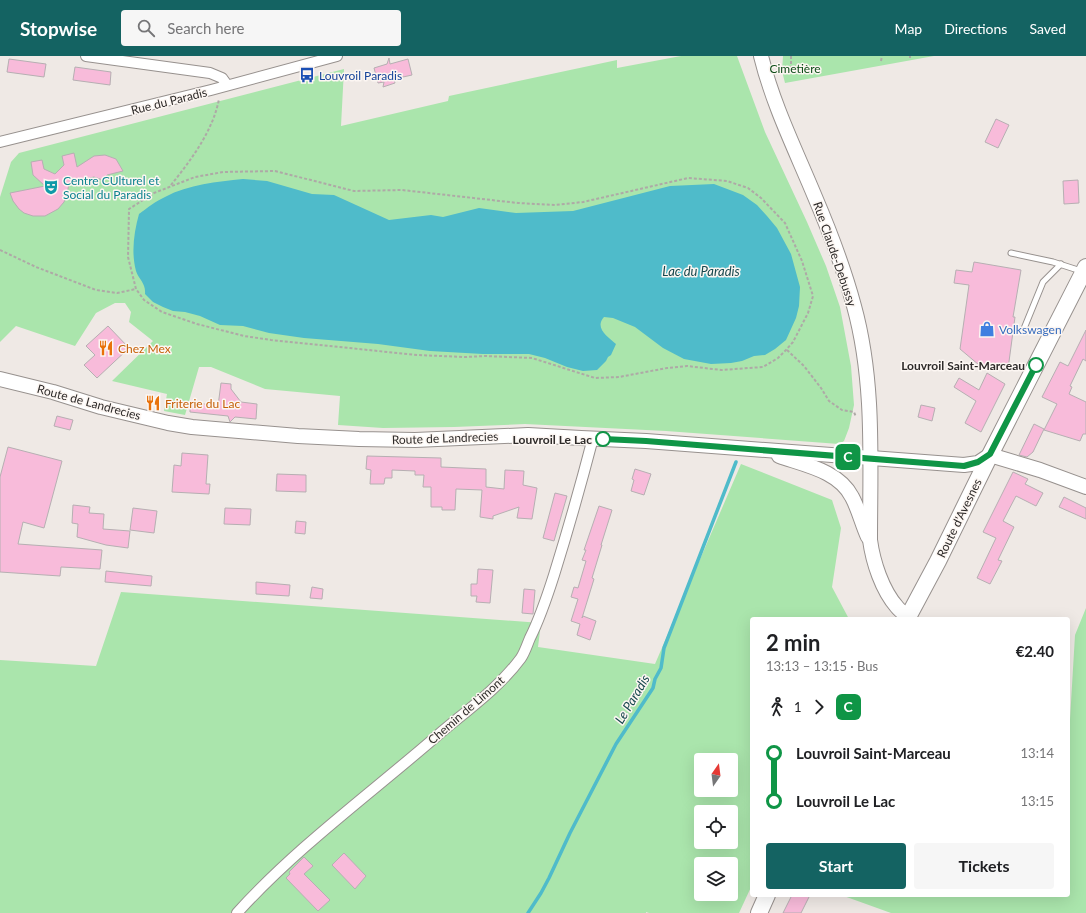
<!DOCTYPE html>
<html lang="en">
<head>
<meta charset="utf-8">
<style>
	:root { --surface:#fff; --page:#f6f6f6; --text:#202124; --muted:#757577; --accent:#146362 }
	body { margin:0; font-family:Lato,sans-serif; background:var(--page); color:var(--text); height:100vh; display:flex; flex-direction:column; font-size:15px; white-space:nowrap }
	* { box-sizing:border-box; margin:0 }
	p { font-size:13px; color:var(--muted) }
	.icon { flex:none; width:22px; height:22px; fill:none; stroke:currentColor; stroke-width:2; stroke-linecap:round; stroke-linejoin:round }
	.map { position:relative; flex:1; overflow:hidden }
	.details { position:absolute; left:750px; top:561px; width:320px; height:280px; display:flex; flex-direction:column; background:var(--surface); border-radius:4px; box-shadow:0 4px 16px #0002 }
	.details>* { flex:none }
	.badge { padding:0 8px; border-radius:6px; font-size:14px; line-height:26px }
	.needle { width:26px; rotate:14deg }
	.buttons { position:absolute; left:694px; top:697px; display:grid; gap:8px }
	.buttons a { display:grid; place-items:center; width:44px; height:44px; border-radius:4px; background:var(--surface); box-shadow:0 4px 16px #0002; font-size:20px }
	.map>.badge { position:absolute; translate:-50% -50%; box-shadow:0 0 0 2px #fff }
	.legs { display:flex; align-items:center; gap:6px; height:44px; padding:0 16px; font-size:13px }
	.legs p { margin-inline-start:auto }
	.summary { display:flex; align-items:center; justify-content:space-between; height:68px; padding:0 16px }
	h1 { font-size:22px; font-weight:700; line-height:30px }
	.primary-button { display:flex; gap:8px; margin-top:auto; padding:8px 16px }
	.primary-button a { flex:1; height:46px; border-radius:4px; background:var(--accent); color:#fff; font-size:16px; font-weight:700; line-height:46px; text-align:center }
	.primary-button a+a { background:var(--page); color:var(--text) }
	ul { padding:0 16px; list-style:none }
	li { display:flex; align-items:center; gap:14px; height:48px; font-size:15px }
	li i { display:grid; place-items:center; width:6px; height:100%; margin:0 5px; background:currentColor }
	li i::after { content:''; width:10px; height:10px; margin:-5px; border:3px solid; border-radius:50%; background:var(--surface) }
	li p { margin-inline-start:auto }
	li:first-child i { background:linear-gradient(#0000 50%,currentColor 0) }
	li:last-child i { background:linear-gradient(currentColor 50%,#0000 0) }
	header { display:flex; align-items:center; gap:24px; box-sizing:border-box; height:56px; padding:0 20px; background:var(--accent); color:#fff }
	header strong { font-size:19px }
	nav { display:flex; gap:22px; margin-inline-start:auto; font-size:14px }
	.search { width:280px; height:36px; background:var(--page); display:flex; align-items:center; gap:10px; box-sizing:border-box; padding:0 14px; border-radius:4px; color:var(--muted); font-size:15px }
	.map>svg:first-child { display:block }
	.green { fill:#aae5ac; fill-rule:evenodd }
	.water { fill:#4fbbca }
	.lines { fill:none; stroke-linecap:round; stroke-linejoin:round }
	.stream { stroke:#4fbbca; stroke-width:3.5 }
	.building { fill:#f8bbda; stroke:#b6afb2 }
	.lane-casing { stroke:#97918e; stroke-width:7 }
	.street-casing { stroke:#97918e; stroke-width:12 }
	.secondary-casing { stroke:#97918e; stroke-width:16 }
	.primary-casing { stroke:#97918e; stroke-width:18 }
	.path { stroke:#aea9a6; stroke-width:2; stroke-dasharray:3 2; stroke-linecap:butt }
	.lane { stroke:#fff; stroke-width:5 }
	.street { stroke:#fff; stroke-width:10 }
	.secondary { stroke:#fff; stroke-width:14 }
	.primary { stroke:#fff; stroke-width:16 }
	.line-1-casing { stroke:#fff; stroke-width:9 }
	.line-1 { stroke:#0f9546; stroke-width:6 }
	.stop-1-dot { fill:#fff; stroke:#0f9546; stroke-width:2 }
	.labels { text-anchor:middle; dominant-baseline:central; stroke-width:3; stroke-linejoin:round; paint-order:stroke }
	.park-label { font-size:12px; fill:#0c4b16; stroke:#fcf6f2 }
	.transit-label { font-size:12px; fill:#164399; stroke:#fcf6f2; text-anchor:start }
	.street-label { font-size:12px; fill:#2e2b2a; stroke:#fcf6f2 }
	.culture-label { font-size:12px; fill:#0d838f; stroke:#fcf6f2; text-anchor:start }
	.shop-label { font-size:12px; fill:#366cbe; stroke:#fcf6f2; text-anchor:start }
	.food-label { font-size:12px; fill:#c56008; stroke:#fcf6f2; text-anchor:start }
	.stop-label { font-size:12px; font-weight:bold; fill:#2e2b2a; stroke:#fcf6f2; text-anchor:end }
	.water-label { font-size:13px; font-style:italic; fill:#16474d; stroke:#fcf6f2 }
</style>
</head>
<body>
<header>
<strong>Stopwise</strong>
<div class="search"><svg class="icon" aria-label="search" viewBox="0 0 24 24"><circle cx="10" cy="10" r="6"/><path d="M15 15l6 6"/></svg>Search here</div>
<nav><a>Map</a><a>Directions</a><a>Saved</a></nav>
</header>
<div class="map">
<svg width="1086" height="857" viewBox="0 0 1086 857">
	<rect width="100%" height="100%" fill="#efe9e5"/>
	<!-- green -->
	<g class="green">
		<polygon points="681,0 737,0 765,76 807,166 826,210 840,251 851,310 854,349 849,372 844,385 839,388 666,375 525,368 454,371 383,372 338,369 340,340 265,333 211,311 199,311 185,359 164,355 167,338 112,325 153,285 129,266 131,256 125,247 115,247 96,257 75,290 16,270 0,286 0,141 11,106 19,97 344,13 341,70 448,45 449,40 617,4 617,12"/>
		<polygon points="783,0 934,0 785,27 782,15"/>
		<path d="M 741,408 L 832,444 L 841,472 L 832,531 L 849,563 L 752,563 L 752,829 L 739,857 L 649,857 L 646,856 L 646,857 L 0,857 L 0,604 L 96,610 L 121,536 L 541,567 L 538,591 L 655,608 ZM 701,704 L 731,704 L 731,734 L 701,734 ZM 701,756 L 731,756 L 731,786 L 701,786 ZM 701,808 L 731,808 L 731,838 L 701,838 Z"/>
		<polygon points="1086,552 1086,857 891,857 841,839 1068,839 1068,697 1075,579"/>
	</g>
	<!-- water -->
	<path class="water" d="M 243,123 L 267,125 L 312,138 L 334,139 L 389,164 L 431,159 L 443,161 L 479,152 L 516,157 L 573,155 L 670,130 L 714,128 L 743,139 L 757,149 L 767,160 L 777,172 L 791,198 L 800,231 L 799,250 L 796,262 L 786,284 L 775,293 L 765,299 L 754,300 L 742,305 L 731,307 L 711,308 L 684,303 L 663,292 L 635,271 L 613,262 L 604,261 C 594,272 608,281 616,288 L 611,299 L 608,301 L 606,305 L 597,314 L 583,315 L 567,311 L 545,302 L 529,298 L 483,298 L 430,295 L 378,288 L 304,282 L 269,277 L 243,270 L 220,269 L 200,260 L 185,256 L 173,255 L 163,251 L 153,246 L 145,238 C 146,227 139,224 136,215 C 131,196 134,176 139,158 C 147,152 156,145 165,141 C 189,128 217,126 243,123 Z"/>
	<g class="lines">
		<!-- stream -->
		<polyline class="stream" points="528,857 541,837 549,822 570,777 616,688 653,632 655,623 661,612 664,592 736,406"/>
	</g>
	<!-- building -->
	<g class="building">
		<polygon points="389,2 390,8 408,3 412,19 394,23 395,27 383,31 384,26 378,27 374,12 387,8"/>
		<polygon points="9,3 46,8 44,21 7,16"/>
		<polygon points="75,11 111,16 110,29 73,24"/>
		<polygon points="996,63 1009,69 998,92 985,86"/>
		<polygon points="74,97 77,111 94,100 105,99 116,103 123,115 107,119 103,124 94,121 69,127 67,139 64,146 58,153 45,160 33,160 24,157 19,153 13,145 10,137 45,130 33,119 31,106 42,104 44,113 55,118 64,109 62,100"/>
		<polygon points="1078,124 1079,147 1064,148 1063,125"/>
		<polygon points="974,206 1021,214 1013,261 1015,261 1008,313 979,309 960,293 969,229 954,227 956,214 972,216"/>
		<polygon points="108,270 129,292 97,322 84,309 95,299 86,290"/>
		<polygon points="1086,274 1086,305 1083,303 1070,330 1072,331 1069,338 1086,346 1086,378 1083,378 1080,385 1044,374 1057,348 1042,341 1060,306 1068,310"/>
		<polygon points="987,317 1005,328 981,376 965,367 976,345 954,331 959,322 979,334"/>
		<polygon points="221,327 231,328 231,333 241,346 257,348 256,363 235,361 230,366 228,360 190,356 190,346 218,350"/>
		<polygon points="921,349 935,352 932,365 918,361"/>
		<polygon points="57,360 73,364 70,374 54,370"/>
		<polygon points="1034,368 1044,373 1033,396 1027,401 1019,399"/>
		<polygon points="8,391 62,405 44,472 23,466 18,488 102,494 100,513 61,511 60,520 0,516 0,421"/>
		<polygon points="182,397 208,399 206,428 210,428 209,438 172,436 174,409 181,410"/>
		<polygon points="367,400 441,402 441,411 486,413 486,431 504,433 505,414 524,415 523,429 537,432 532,463 517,462 519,451 493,460 493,463 480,461 482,434 456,433 455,454 442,454 442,451 431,451 431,431 423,431 424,419 415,419 415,415 392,414 392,422 385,422 384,428 370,428 371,414 366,413"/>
		<polygon points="635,413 651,418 644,439 631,435 634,424 632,423"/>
		<polygon points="1013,416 1028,423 1025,428 1043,437 1036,450 1016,440 1003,465 1014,471 998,504 1002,505 990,528 977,522 996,482 983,476"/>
		<polygon points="277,418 306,419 306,436 276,435"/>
		<polygon points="555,437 567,440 554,485 543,482"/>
		<polygon points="1064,441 1086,452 1086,463 1059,451"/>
		<polygon points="73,449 90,451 89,457 104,458 103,473 130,475 128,492 106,489 77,481 78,468 72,467"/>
		<polygon points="599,450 612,454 601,489 602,489 592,522 594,523 582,562 583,560 596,565 590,584 577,579 580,568 571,565 578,543 571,541 574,531 578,532 586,505 582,504 586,494 584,494"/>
		<polygon points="133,452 157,455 154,477 130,474"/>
		<polygon points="225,452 251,453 250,469 224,468"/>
		<polygon points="296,465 306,466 305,478 295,477"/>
		<polygon points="478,513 493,514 490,547 476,546 477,540 471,540 471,528 477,528"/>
		<polygon points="106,515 152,520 151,530 105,526"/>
		<polygon points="256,526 290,529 289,540 256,538"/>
		<polygon points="312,531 323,533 322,543 310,542"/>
		<polygon points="524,533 535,534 533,558 522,557"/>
		<polygon points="344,797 366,820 355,833 332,809"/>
		<polygon points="304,801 313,810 304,818 330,844 318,855 286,822 290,818 289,816"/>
		<polygon points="792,839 810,839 801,857 783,857"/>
	</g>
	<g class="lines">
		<!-- lane casing -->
		<g class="lane-casing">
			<g id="lane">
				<polyline points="1011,197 1053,206 1081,215"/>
				<polyline points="1023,275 1043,226 1061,208"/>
			</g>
		</g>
		<!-- street casing -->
		<g class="street-casing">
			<g id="street">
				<polyline points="86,0 210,17 222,22 227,29"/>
				<polyline points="0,86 211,34 337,0"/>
				<path d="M 237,857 C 297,791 370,738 438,679 C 466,655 499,632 521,602 C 525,596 527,589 530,582 C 540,562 547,541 554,519 C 568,474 581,428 593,382"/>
			</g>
		</g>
		<!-- secondary casing -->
		<g class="secondary-casing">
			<g id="secondary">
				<path d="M 761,0 C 773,49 796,95 815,141 C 830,176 844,213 854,250 C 875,326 870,406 870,484 C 873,506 882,534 897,551 C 900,555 905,558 909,561"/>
				<polyline points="0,323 53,336 101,351 168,367 192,371 298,380 359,383 415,384 528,379 581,382 646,385 964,409 978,407 990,399 1040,414 1086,431"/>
				<path d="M 779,400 C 805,409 839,415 852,441 C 859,454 862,468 868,481"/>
			</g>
		</g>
		<!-- primary casing -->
		<g class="primary-casing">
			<g id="primary">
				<polyline points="907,563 938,505 990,399 1086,211"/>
				<polyline points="759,857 767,839"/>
			</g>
		</g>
		<!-- path -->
		<g class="path">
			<polyline points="791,0 791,16"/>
			<polyline points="910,2 910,0"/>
			<polyline points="881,5 882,0"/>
			<polygon points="275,115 354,135 402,134 518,147 555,149 583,146 688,122 727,125 748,132 761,142 785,167 802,205 813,240 808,257 793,286 786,294 778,302 763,311 721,314 687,310 667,312 619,321 595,322 532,302 485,300 465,301 417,299 271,284 244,280 197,268 162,256 144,244 136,233 128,201 129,153 154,137 195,121 223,116"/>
			<path d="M 171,129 C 191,104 213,75 219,43"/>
			<polyline points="0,194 36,211 96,234 117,237 136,233"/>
			<polyline points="787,294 804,310 821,332 829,345 842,354 854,356 856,361"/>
		</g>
		<!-- lane -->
		<use href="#lane" class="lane"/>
		<!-- street -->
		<use href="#street" class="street"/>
		<!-- secondary -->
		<use href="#secondary" class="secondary"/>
		<!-- primary -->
		<use href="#primary" class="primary"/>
	</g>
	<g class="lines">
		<!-- line-1 casing -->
		<g class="line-1-casing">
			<polyline id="line-1" points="603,383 646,385 964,410 978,406 990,398 1036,309"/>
		</g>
		<!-- line-1 -->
		<use href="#line-1" class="line-1"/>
	</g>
	<!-- icons -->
	<defs>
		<g id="bus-bare" transform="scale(1.2)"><path d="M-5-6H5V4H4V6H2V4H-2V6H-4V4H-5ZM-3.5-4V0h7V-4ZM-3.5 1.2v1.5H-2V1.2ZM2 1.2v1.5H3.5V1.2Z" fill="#1a4fb4" stroke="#fcf6f2" stroke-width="2.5" paint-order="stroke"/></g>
		<g id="theatre-bare" transform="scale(1.2)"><path d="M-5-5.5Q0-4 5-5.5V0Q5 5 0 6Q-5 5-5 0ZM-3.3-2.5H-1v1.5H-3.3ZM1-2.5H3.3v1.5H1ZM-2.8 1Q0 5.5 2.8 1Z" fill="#0f9aa8" stroke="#fcf6f2" stroke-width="2.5" paint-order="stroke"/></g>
		<g id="shop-bare" transform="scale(1.2)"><path d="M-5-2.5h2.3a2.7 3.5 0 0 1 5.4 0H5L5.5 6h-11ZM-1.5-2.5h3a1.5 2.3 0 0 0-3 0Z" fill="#3f7fe0" stroke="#fcf6f2" stroke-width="2.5" paint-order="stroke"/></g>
		<g id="restaurant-bare" transform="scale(1.2)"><path d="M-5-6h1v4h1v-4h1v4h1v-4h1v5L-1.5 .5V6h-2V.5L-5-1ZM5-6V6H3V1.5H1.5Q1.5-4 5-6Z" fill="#e8710a" stroke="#fcf6f2" stroke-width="2.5" paint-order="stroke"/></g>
	</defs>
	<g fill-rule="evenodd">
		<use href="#bus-bare" x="307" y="19"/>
		<use href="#theatre-bare" x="51" y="131"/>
		<use href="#shop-bare" x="987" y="273"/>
		<use href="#restaurant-bare" x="106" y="292"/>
		<use href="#restaurant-bare" x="153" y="347"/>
	</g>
	<!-- markers -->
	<g class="stop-1-dot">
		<circle cx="1036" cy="309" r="7"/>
		<circle cx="603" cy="383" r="7"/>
	</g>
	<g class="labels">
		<!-- park labels -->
		<g class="park-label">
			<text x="795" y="12">Cimetière</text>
		</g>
		<!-- transit labels -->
		<g class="transit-label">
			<text x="319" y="19">Louvroil Paradis</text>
		</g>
		<!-- street labels -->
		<g class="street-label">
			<text transform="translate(169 45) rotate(-14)">Rue du Paradis</text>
			<text transform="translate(835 198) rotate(71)">Rue Claude-Debussy</text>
			<text transform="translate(89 346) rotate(15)">Route de Landrecies</text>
			<text transform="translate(445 382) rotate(-2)">Route de Landrecies</text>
			<text transform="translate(959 462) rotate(-64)">Route d'Avesnes</text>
			<text transform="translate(466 654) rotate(-41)">Chemin de Limont</text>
		</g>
		<!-- culture labels -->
		<g class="culture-label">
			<text x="63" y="124">Centre CUlturel et<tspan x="63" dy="14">Social du Paradis</tspan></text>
		</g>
		<!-- shop labels -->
		<g class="shop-label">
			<text x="999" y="273">Volkswagen</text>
		</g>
		<!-- food labels -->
		<g class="food-label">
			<text x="118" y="292">Chez Mex</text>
			<text x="165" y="347">Friterie du Lac</text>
		</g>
		<!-- stop labels -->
		<g class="stop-label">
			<text x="1025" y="309">Louvroil Saint-Marceau</text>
			<text x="592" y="383">Louvroil Le Lac</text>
		</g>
		<!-- water labels -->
		<g class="water-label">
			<text x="701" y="215">Lac du Paradis</text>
			<text transform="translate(632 643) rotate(-59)">Le Paradis</text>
		</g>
	</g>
</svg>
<div class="buttons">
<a><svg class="needle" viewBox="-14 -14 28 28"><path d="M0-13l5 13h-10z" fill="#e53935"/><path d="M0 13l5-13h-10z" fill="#757577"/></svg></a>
<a><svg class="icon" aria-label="locate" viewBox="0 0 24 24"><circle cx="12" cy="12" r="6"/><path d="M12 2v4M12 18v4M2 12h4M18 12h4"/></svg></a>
<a><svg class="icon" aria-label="layers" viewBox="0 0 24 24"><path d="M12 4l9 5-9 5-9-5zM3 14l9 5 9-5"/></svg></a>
</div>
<b class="badge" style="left:848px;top:401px;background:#0f9546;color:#fff">C</b>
<section class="details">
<div class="summary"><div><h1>2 min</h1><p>13:13 – 13:15 · Bus</p></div><b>€2.40</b></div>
<div class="legs"><svg class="icon" aria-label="walk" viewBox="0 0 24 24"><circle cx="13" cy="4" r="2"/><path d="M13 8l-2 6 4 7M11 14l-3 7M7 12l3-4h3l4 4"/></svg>1<svg class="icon" aria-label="forward" viewBox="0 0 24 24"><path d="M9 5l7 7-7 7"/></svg><b class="badge" style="background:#0f9546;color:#fff">C</b></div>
<ul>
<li><i style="color:#0f9546"></i><b>Louvroil Saint-Marceau</b><p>13:14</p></li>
<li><i style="color:#0f9546"></i><b>Louvroil Le Lac</b><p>13:15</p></li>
</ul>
<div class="primary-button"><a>Start</a><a>Tickets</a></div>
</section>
</div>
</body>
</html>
